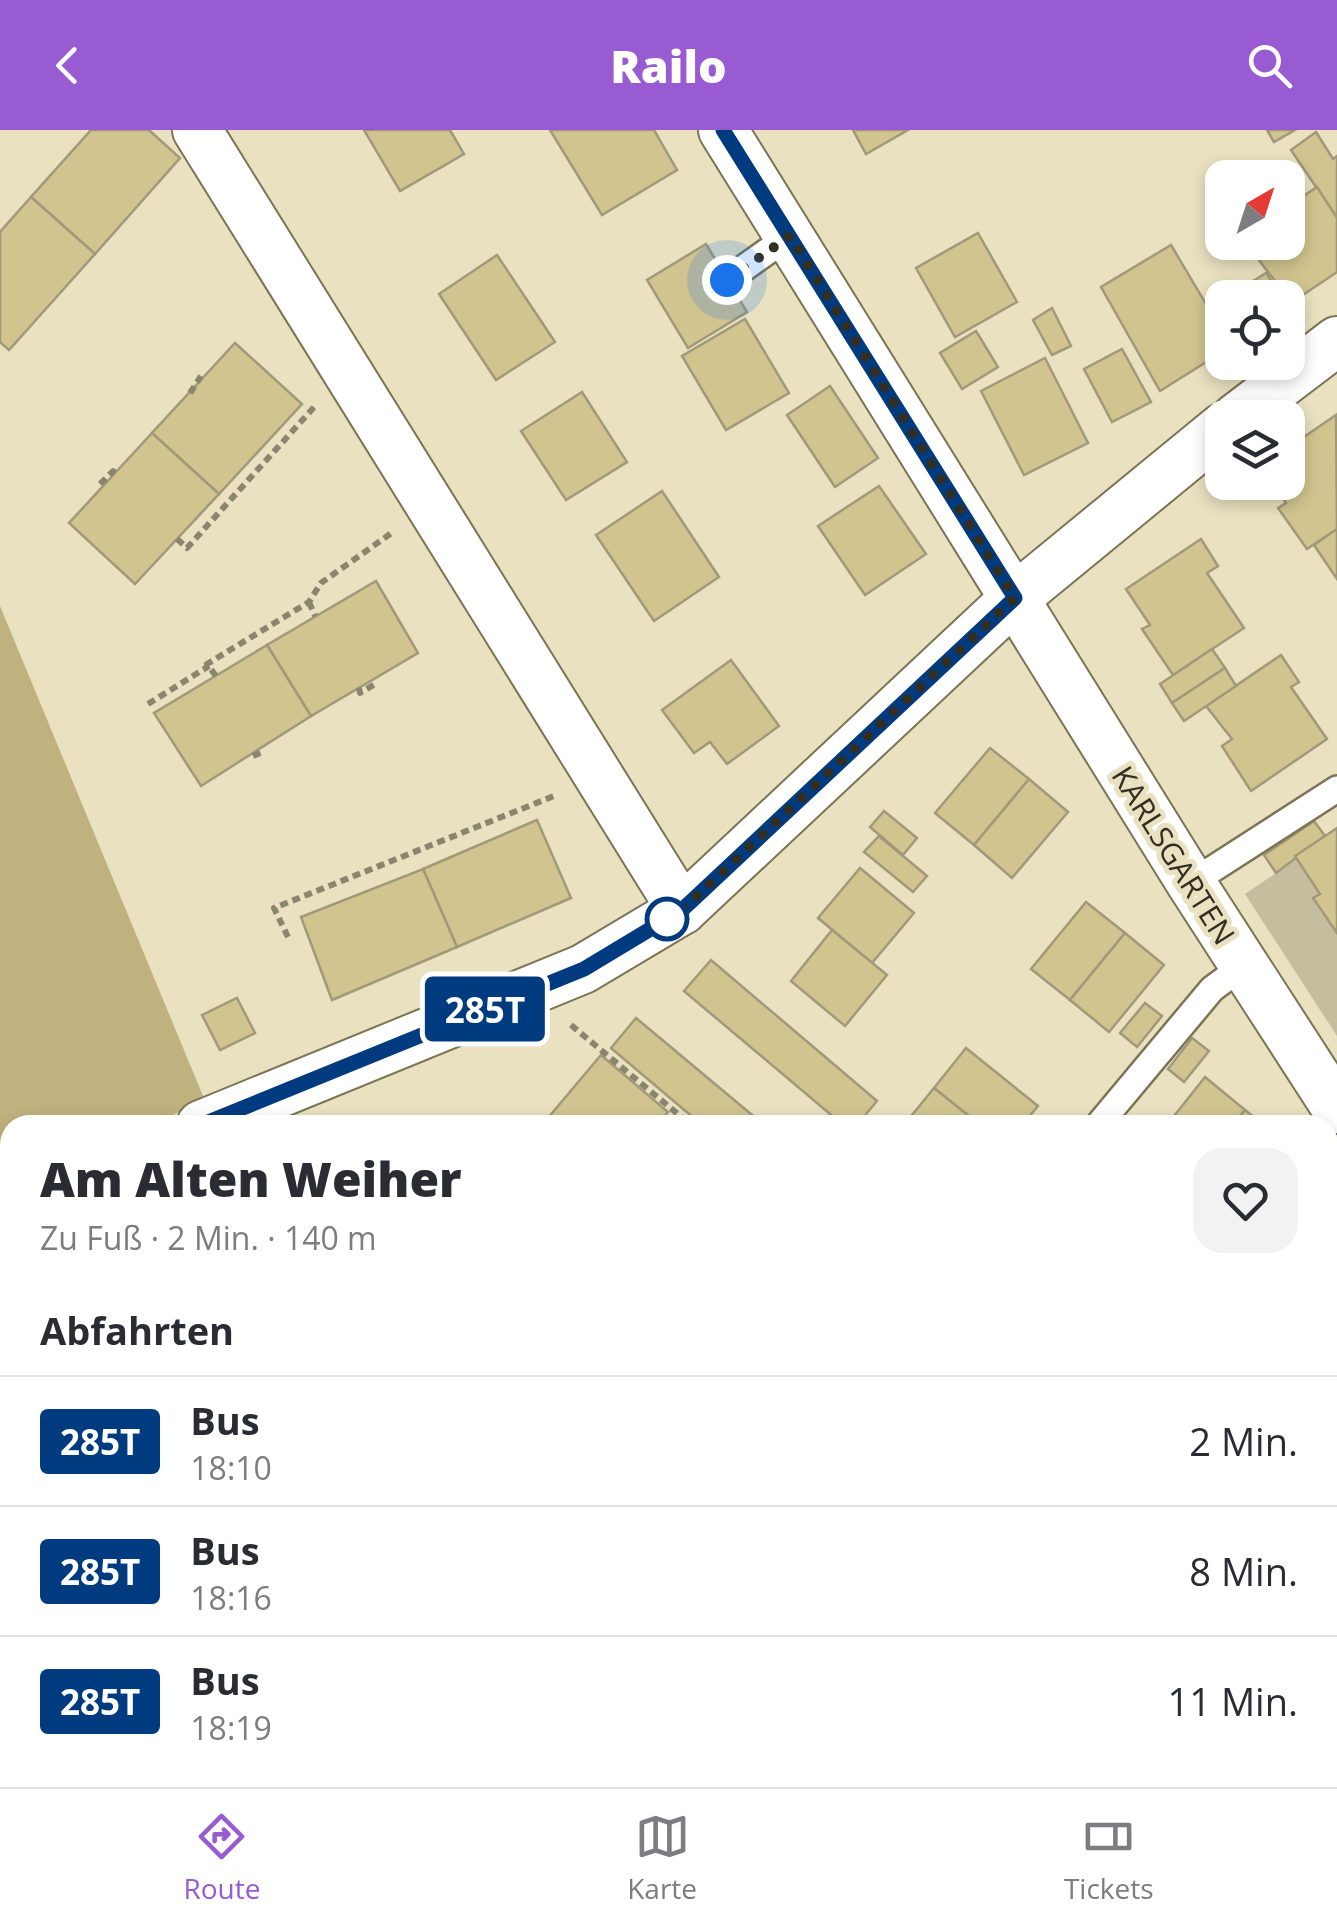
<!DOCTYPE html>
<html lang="de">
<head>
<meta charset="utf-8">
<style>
	:root { --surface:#fff; --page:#f2f2f3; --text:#2b2b33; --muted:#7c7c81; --line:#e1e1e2; --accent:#995bd2 }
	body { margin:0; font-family:"Open Sans",sans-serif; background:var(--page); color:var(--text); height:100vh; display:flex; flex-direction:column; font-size:38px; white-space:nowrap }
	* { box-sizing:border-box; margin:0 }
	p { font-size:32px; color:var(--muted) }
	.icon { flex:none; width:55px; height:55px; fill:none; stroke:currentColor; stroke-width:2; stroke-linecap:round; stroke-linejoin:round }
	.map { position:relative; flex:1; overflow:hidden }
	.side { position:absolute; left:0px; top:985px; width:1338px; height:672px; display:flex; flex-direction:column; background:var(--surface); border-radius:30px 30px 0 0; box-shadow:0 5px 15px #0003 }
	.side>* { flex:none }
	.badge { padding:0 20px; border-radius:8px; font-size:35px; line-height:65px }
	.needle { width:65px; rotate:39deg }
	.buttons { position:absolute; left:1205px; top:30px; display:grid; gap:20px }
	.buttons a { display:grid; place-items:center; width:100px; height:100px; border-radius:20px; background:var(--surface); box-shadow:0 5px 15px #0003; font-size:50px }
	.you { position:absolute; width:50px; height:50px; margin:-25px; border:8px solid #fff; border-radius:50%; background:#1a73e8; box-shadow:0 0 0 15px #1a73e833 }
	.map>.badge { position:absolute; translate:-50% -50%; box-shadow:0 0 0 5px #fff }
	h2 { padding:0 40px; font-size:38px; line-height:90px }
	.round { display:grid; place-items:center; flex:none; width:105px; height:105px; border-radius:30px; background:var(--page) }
	.overview { display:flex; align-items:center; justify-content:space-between; height:170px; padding:0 40px }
	h1 { font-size:48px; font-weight:800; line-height:75px }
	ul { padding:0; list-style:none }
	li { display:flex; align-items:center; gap:30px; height:130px; padding:0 40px; border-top:2px solid var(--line) }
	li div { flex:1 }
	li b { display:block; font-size:38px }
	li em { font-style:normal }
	li .badge { min-width:110px; font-weight:700; text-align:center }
	header { display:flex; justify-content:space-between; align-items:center; height:130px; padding:0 40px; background:var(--accent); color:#fff; font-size:45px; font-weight:800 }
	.tab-bar { display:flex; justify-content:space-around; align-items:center; height:140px; border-top:2px solid var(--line); background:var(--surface); font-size:28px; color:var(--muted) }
	.tab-bar a { display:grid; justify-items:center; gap:5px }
	.tab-bar .on { color:var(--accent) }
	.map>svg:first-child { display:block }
	.green { fill:#c5bd9e }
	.forest { fill:#c0b27e }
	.building { fill:#d1c48f; stroke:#a1997a; stroke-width:2.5 }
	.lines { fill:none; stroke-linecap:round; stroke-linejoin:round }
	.service-casing { stroke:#7b7455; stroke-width:30 }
	.minor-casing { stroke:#7b7455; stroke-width:52 }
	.path { stroke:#8a856e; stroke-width:6; stroke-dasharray:8 5; stroke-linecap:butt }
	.service { stroke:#fff; stroke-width:25 }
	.minor { stroke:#fff; stroke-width:48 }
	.line-casing { stroke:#fff; stroke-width:22 }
	.line { stroke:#003b80; stroke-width:15 }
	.walk { stroke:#322f22; stroke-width:10; stroke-dasharray:0 18 }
	.stop-dot { fill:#fff; stroke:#003b80; stroke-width:5 }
	.labels { text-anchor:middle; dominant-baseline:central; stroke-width:10; stroke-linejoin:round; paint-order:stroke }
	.street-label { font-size:30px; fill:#322f22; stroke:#e9e1bf }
</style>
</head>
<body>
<header><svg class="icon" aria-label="back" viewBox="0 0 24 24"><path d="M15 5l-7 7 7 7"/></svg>Railo<svg class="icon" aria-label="search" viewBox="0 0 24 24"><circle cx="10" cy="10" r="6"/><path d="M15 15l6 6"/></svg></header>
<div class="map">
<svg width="1337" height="1657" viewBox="0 0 1337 1657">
	<rect width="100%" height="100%" fill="#e9e1bf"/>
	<!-- green -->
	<g class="green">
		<polygon points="1297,729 1320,764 1314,769 1337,803 1337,906 1245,764"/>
		<polygon points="0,1191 10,1199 10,1407 0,1395"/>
		<polygon points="244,1648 573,1648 585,1657 258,1657"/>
	</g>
	<!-- forest -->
	<g class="forest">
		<polygon points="0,476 203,966 158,995 10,995 10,1090 0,1097"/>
		<polygon points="0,1434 10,1447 10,1648 205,1648 216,1657 0,1657"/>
	</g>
	<!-- building -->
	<g class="building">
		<polygon points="91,0 149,0 180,28 95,124 31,67"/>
		<polygon points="364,0 450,0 464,24 400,61"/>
		<polygon points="550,0 654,0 677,40 602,85"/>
		<polygon points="853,0 908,0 866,24"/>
		<polygon points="1267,0 1295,0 1274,12"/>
		<polygon points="1316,2 1333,29 1337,26 1337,88 1291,20"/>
		<polygon points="1317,57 1337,88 1337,142 1288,175 1288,168 1245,112 1288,112 1288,76"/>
		<polygon points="31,67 95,124 9,220 0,212 0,102"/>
		<polygon points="978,103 1017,172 955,207 916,138"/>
		<polygon points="706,114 747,182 688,218 647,150"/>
		<polygon points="1171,115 1222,201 1222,222 1160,261 1101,157"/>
		<polygon points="497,125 555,212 496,250 439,164"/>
		<polygon points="1266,143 1283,168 1233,168 1231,165"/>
		<polygon points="1052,178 1071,216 1052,225 1033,190"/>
		<polygon points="745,189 789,263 726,300 682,226"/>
		<polygon points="976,201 998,237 962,259 940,223"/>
		<polygon points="235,213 302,274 219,364 152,303"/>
		<polygon points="1122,219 1151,272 1112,292 1084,239"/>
		<polygon points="1045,228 1088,313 1024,345 981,261"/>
		<polygon points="830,256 878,328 835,357 787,285"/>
		<polygon points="582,262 627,332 566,370 521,301"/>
		<polygon points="1336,285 1337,399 1307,419 1278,378 1286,373 1272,352 1288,352 1288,318"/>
		<polygon points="152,303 219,364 135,454 69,393"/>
		<polygon points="879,356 926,424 865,465 818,396"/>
		<polygon points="662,361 719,447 654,491 596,405"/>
		<polygon points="1337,399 1337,449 1314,415"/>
		<polygon points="1201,409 1218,436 1207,443 1244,498 1173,545 1142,499 1150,495 1126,459"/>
		<polygon points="376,451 418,523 311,586 267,515"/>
		<polygon points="267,515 311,586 201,656 154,583"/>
		<polygon points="1212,519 1225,538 1172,573 1160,554"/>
		<polygon points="1281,525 1299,552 1291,557 1327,609 1251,661 1222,616 1232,609 1206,576"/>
		<polygon points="731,530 779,596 727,634 710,612 694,623 662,580"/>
		<polygon points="1225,538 1236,556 1184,591 1172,573"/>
		<polygon points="990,618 1029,649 974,715 935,683"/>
		<polygon points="1029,649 1068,682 1012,748 974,715"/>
		<polygon points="884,681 917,708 903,725 870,697"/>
		<polygon points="537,690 571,768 457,817 423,739"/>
		<polygon points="1314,691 1325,706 1276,743 1264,725"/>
		<polygon points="1337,698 1337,803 1313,768 1320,764 1295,726"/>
		<polygon points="879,706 927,746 913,762 864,722"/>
		<polygon points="860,738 914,783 872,833 818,788"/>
		<polygon points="423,739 457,817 332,870 301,787"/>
		<polygon points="1086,772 1125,803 1070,870 1031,839"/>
		<polygon points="832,800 887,845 845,896 791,851"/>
		<polygon points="1125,803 1164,835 1109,902 1070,870"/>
		<polygon points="711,830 877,971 857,995 843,995 684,861"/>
		<polygon points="237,868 255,903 220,920 202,885"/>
		<polygon points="1145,873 1162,886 1137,917 1120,903"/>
		<polygon points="636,888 764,995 702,995 611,918"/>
		<polygon points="1192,908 1209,921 1184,952 1168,939"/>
		<polygon points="966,918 1038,976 1022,995 980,995 934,958"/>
		<polygon points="601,925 668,982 656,995 542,995"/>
		<polygon points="1205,947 1245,980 1233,995 1167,995"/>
		<polygon points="934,958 980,995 904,995"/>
		<polygon points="1245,980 1264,995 1233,995"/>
		<polygon points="1328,1151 1337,1159 1337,1201 1328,1212"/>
		<polygon points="10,1172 10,1199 0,1191"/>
		<polygon points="1328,1547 1337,1555 1337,1618 1328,1628"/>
		<polygon points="573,1648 612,1648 604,1657 585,1657"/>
		<polygon points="694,1648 776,1648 784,1654 687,1657"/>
		<polygon points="789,1648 798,1648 810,1657 781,1657"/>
	</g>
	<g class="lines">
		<!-- service casing -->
		<g class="service-casing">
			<g id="service">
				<polyline points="727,150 789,106"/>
				<polyline points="1191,753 1337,659"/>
				<polyline points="1100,993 1212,859 1243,836"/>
			</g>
		</g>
		<!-- minor casing -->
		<g class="minor-casing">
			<g id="minor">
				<polyline points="197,0 682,780"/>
				<polyline points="723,0 1191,753 1337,979"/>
				<polyline points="1236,288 1337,211"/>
				<polyline points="201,995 583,839 682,780 1015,468 1222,298"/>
				<polyline points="0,1125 10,1119"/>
				<polyline points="1328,1361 1337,1350"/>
				<polyline points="1085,1648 1106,1657"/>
			</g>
		</g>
		<!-- path -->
		<g class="path">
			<polyline points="190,263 201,246"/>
			<polyline points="100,354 113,341 116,343"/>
			<polyline points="177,409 187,418 316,275"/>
			<polyline points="309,472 315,486"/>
			<polyline points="216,546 207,534 309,472 321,453 393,402"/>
			<polyline points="359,558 360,563 375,554"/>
			<polyline points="148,574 209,536"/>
			<polyline points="253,626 263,622"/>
			<polyline points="288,807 274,778 554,666"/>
			<polyline points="571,895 691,995"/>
			<polyline points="0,1420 10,1433"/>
			<polyline points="223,1648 236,1657"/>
			<polyline points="645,1657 653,1648"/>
		</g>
		<!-- service -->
		<use href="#service" class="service"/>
		<!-- minor -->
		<use href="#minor" class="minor"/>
	</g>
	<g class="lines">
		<!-- line casing -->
		<g class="line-casing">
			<polyline id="line" points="201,995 584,839 682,780 1015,468 723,0"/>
		</g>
		<!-- line -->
		<use href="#line" class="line"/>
		<!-- walk -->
		<polyline class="walk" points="667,789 660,793 682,780 1015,468 790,106 727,150"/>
	</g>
	<!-- markers -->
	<circle class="stop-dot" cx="667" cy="789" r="20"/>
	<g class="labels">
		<!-- street labels -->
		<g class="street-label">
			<text transform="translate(1174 725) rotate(58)">KARLSGARTEN</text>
		</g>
	</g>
</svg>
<div class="buttons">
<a><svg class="needle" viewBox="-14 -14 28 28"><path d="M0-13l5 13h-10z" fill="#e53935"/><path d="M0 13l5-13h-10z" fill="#7c7c81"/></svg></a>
<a><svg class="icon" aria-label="locate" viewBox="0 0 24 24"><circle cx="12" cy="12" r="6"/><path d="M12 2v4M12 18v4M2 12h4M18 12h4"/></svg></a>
<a><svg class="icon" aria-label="layers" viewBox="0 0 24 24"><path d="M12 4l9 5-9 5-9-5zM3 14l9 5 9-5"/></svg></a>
</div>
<div class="you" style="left:727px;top:150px"></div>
<b class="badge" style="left:485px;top:879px;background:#003b80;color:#fff">285T</b>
<section class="side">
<div class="overview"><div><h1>Am Alten Weiher</h1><p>Zu Fuß · 2 Min. · 140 m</p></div><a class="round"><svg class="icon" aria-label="heart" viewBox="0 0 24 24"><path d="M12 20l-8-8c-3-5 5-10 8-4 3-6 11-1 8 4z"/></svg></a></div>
<h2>Abfahrten</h2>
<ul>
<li><span class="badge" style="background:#003b80;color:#fff">285T</span><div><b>Bus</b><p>18:10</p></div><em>2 Min.</em></li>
<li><span class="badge" style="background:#003b80;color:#fff">285T</span><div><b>Bus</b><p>18:16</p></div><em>8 Min.</em></li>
<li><span class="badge" style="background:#003b80;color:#fff">285T</span><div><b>Bus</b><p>18:19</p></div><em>11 Min.</em></li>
</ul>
</section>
</div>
<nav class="tab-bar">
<a class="on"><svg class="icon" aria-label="directions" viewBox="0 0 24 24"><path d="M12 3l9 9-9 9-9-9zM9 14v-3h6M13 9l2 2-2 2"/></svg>Route</a>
<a><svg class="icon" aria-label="map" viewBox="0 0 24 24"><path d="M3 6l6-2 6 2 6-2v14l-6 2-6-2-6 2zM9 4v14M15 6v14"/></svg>Karte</a>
<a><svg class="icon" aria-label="tickets" viewBox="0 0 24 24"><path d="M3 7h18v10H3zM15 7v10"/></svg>Tickets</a>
</nav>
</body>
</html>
